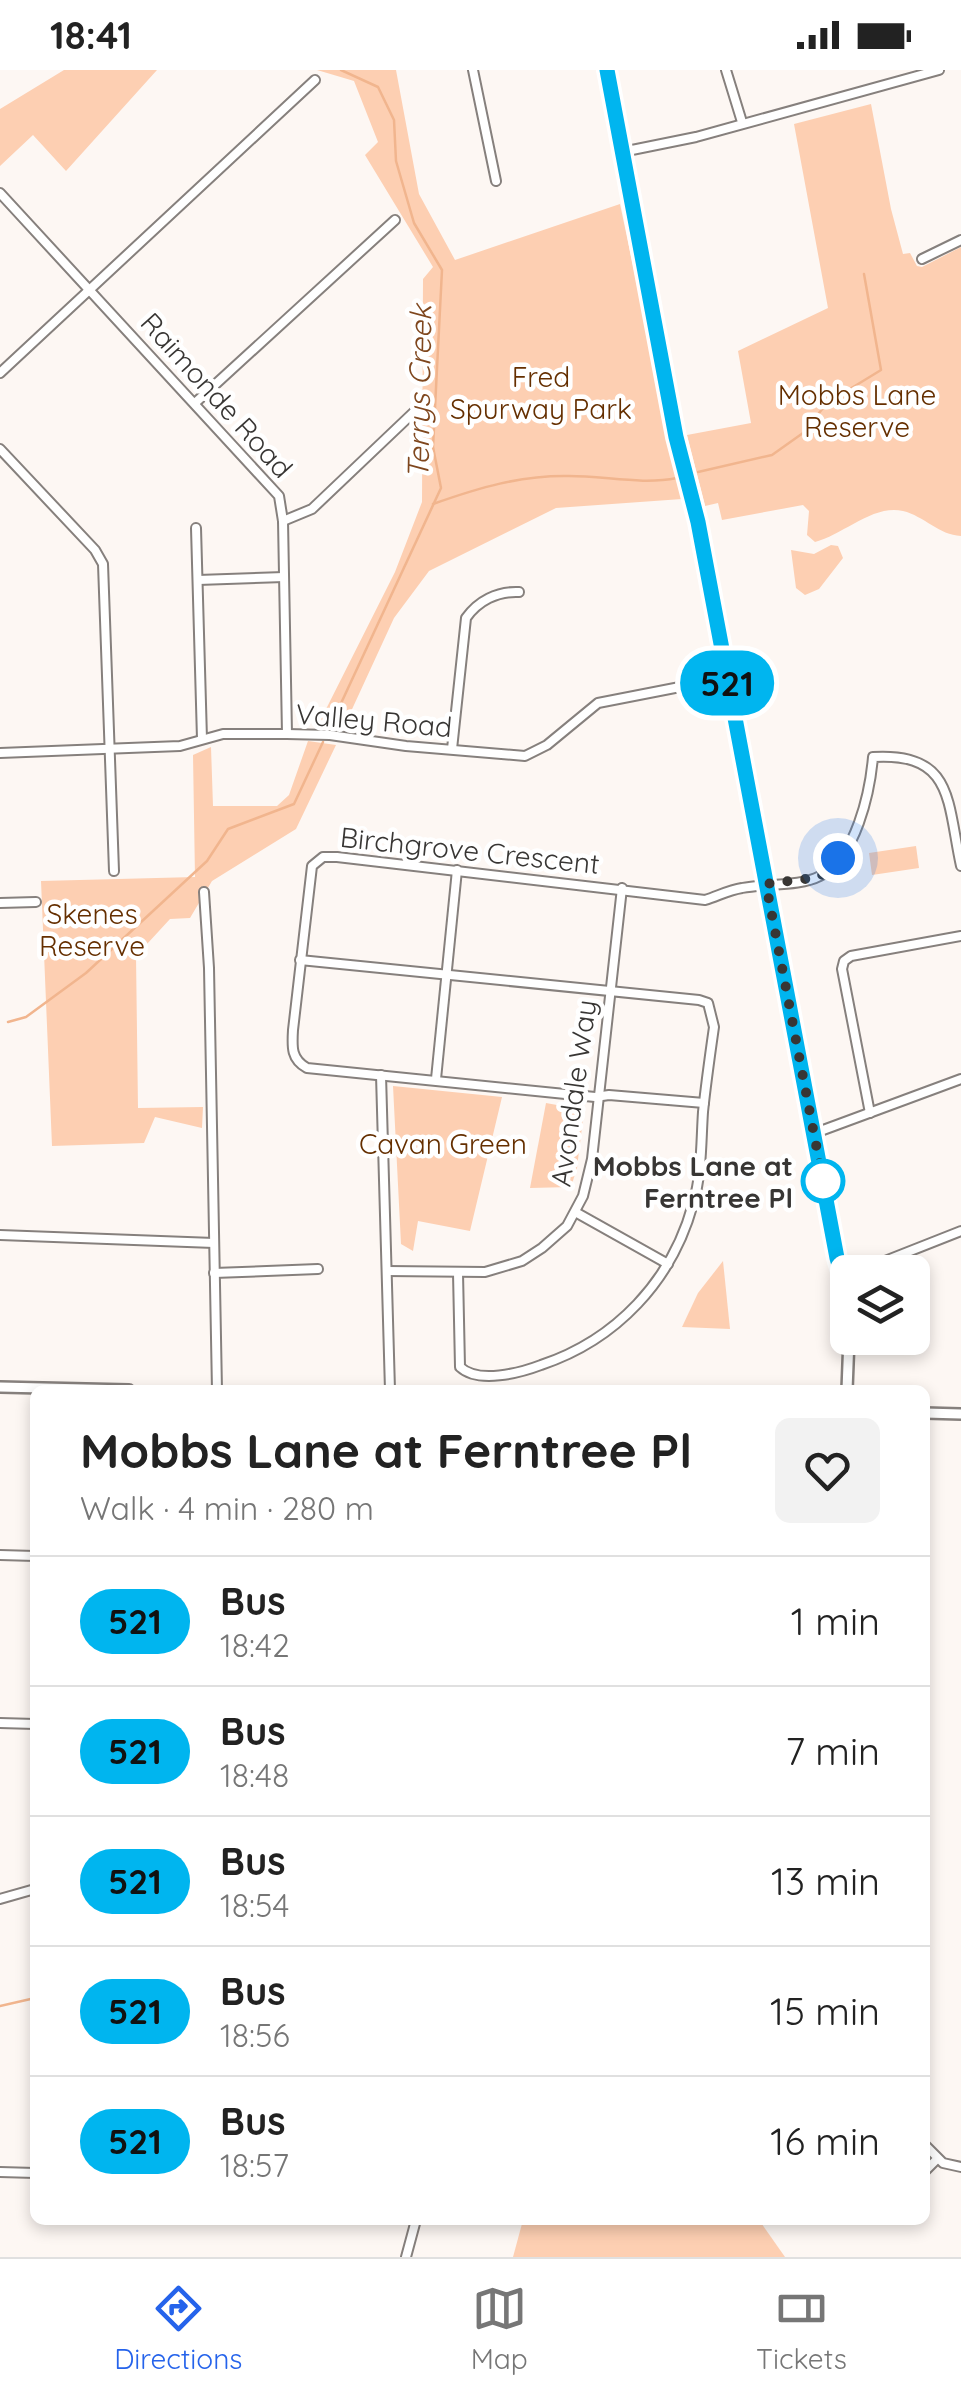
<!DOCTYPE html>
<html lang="en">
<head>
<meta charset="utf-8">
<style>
	:root { --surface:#fff; --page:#f2f2f2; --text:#222; --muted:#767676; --line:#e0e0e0; --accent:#2563eb }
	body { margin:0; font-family:Quicksand,sans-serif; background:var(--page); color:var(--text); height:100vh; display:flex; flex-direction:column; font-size:38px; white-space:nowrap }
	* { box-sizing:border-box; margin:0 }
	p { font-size:32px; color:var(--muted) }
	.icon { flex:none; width:55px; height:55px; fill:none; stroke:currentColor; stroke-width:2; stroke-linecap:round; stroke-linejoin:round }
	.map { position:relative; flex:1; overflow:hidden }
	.sheet { position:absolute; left:30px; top:1315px; width:900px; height:840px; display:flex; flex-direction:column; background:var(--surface); border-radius:15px; box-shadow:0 5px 15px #0003 }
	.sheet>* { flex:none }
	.badge { padding:0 20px; border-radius:32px; font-size:35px; line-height:65px }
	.controls { position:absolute; left:830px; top:1185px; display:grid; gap:20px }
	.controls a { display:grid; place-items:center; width:100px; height:100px; border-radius:15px; background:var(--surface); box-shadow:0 5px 15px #0003; font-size:50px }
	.you { position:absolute; width:50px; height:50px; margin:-25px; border:8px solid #fff; border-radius:50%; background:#1a73e8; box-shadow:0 0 0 15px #1a73e833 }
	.map>.badge { position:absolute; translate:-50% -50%; box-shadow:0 0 0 5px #fff }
	.round { display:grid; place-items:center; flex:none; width:105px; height:105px; border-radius:15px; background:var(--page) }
	.summary { display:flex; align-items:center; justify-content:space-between; height:170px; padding:0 50px }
	h1 { font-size:48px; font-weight:700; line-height:75px }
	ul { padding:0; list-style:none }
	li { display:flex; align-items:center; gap:30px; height:130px; padding:0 50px; border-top:2px solid var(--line) }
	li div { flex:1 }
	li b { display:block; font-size:38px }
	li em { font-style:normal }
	li .badge { min-width:110px; font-weight:700; text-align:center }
	.status { display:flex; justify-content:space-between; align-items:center; height:70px; padding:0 50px; background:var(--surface); direction:ltr }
	.status svg { height:28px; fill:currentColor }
	.tab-bar { display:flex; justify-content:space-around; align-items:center; height:140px; border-top:2px solid var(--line); background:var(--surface); font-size:28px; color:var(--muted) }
	.tab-bar a { display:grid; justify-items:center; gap:5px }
	.tab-bar .on { color:var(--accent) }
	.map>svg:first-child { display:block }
	.green { fill:#fdcfb2 }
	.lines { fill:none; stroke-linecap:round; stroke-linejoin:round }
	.stream { stroke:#f1b58e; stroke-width:2.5 }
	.minor-casing { stroke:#86807d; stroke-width:12 }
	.tertiary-casing { stroke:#86807d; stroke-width:14 }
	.minor { stroke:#fff; stroke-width:8 }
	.tertiary { stroke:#fff; stroke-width:9 }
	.line-casing { stroke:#fff; stroke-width:22 }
	.line { stroke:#00b5ef; stroke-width:15 }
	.walk { stroke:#383634; stroke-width:10; stroke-dasharray:0 18 }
	.stop-dot { fill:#fff; stroke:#00b5ef; stroke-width:5 }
	.labels { text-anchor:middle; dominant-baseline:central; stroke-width:9; stroke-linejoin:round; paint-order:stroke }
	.park-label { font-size:28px; fill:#652f00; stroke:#fff }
	.street-label { font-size:28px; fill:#383634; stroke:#fff }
	.stop-label { font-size:28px; font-weight:bold; fill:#383634; stroke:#fff; text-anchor:end }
	.water-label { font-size:30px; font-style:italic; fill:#7f471e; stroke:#fff }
</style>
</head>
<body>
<div class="status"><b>18:41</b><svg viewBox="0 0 49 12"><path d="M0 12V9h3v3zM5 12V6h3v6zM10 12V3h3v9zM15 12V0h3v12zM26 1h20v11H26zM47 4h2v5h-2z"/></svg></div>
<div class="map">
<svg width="961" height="2187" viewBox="0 0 961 2187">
	<rect width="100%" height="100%" fill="#fdf7f3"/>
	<!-- green -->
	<g class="green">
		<polygon points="64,0 157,0 66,101 33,65 0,96 0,39"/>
		<polygon points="317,0 396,0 419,124 455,190 620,134 682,429 556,438 429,501 394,548 342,661 316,659 395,502 422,432 423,209 433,197 365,85 378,72 354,11"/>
		<path d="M 871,34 L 891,139 L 903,184 L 910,183 L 917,196 L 922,197 L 961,177 L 961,466 C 939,465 924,446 903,441 C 873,434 843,465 815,472 L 807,465 L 809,441 L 803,435 L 722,450 L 718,433 L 705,436 L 687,365 L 751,353 L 738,281 L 828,238 L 794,54 Z"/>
		<polygon points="831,475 838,476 843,488 819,519 805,525 796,518 791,480 814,484"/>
		<polygon points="308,671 336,675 296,759 212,811 190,848 170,849 136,886 138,1038 203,1037 202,1058 155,1047 144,1073 52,1076 41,811 195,807 193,685 211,677 213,736 277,736 289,725"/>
		<polygon points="916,776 919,798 872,805 869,783"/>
		<polygon points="393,1016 502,1027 470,1161 418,1151 413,1181 401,1174"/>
		<polygon points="546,1033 584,1040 577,1098 571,1117 530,1118"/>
		<polygon points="723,1191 730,1259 682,1257 698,1223"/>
		<polygon points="523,2150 759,2150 785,2187 513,2187"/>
	</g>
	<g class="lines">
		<!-- stream -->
		<g class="stream">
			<polyline points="698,402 772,385 803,363 827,333 881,300 864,204"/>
			<path d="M 433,434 C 478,418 521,405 569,406 C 606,406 641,415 677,408"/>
			<polyline points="330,657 441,418 433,377 442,200 414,153 396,91 394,50 378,17 341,0"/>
			<polyline points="8,952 26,947 86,903 207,791 228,759 294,734 323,672"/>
			<polyline points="0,1936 35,1928"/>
		</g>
		<!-- minor casing -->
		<g class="minor-casing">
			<g id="minor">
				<polyline points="473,0 496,111"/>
				<polyline points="726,0 742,52"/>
				<polyline points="622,82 696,67 939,0"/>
				<polyline points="0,123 279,426 283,451 287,664"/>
				<polyline points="922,189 961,170"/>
				<polyline points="0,303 315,10"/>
				<polyline points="195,333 395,150"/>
				<polyline points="0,379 95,480 103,494 114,801"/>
				<polyline points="283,451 312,439 414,342"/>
				<polyline points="196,458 202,669"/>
				<polyline points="198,510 284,507"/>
				<path d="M 452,679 L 466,548 C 478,531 497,521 519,522"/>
				<polyline points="0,683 180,676 223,664 287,664 330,665 406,676 525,686 547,675 598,633 726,608"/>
				<polyline points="204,822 209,898 217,1320"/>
				<polyline points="0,833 36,832"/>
				<path d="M 300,890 L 699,930 L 708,933 L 714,957 C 710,985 706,1013 703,1042 C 701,1072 702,1104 693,1134 C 672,1211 616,1270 541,1295 C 520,1303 478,1314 460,1297 L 458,1203"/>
				<polyline points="381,1005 390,1320"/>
				<polyline points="436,1009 457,800"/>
				<path d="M 704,1033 L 609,1025 L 595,1027 L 307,998 C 291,989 292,977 293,960 L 312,796 L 323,787 L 337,787 L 705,830 C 718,826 729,820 742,818 C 766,813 799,817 820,806 C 856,788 870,722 873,687 C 954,682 947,732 961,796"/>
				<polyline points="870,1043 842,899 844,891 851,886 961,866"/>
				<polyline points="815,1063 961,1009"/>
				<polyline points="577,1143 668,1194"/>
				<polyline points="0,1165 214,1173"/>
				<polyline points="387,1201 485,1202 522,1191 542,1178 567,1156 583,1126 592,1089 622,818"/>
				<polyline points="857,1202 961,1161"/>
				<polyline points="214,1203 318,1199"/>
				<polyline points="0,1485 35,1486"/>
				<polyline points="0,1653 35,1654"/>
				<polyline points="0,1829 35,1819"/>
				<polyline points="925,2075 943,2093 961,2097"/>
				<polyline points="925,2101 937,2089"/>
				<polyline points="0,2102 35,2103"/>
				<polyline points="406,2187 416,2150"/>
			</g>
		</g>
		<!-- tertiary casing -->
		<g class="tertiary-casing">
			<g id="tertiary">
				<polyline points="607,0 679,382 698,452 837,1188 848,1225"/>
				<polyline points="0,1317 129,1320"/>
				<polyline points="847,1320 849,1268"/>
				<polyline points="925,1343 961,1344"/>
			</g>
		</g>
		<!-- minor -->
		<use href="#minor" class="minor"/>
		<!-- tertiary -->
		<use href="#tertiary" class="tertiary"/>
	</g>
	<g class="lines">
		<!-- line casing -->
		<g class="line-casing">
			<polyline id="line" points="607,0 676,367 698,452 837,1188 848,1225"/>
		</g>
		<!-- line -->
		<use href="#line" class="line"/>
		<!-- walk -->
		<polyline class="walk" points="823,1111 766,814 820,807 838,788"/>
	</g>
	<!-- markers -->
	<circle class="stop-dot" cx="823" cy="1111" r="20"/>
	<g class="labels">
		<!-- park labels -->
		<g class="park-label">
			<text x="541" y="306">Fred<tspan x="541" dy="32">Spurway Park</tspan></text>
			<text x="857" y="324">Mobbs Lane<tspan x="857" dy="32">Reserve</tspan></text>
			<text x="92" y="843">Skenes<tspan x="92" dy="32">Reserve</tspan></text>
			<text x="443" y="1073">Cavan Green</text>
		</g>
		<!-- street labels -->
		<g class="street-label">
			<text transform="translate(217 325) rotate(48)">Raimonde Road</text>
			<text transform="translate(374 650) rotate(5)">Valley Road</text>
			<text transform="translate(470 780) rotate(6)">Birchgrove Crescent</text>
			<text transform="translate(573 1023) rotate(-82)">Avondale Way</text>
		</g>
		<!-- stop labels -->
		<g class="stop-label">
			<text x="793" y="1095">Mobbs Lane at<tspan x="793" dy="32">Ferntree Pl</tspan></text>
		</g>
		<!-- water labels -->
		<g class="water-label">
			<text transform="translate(419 322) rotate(-89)">Terrys Creek</text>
		</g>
	</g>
</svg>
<div class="controls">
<a><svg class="icon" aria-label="layers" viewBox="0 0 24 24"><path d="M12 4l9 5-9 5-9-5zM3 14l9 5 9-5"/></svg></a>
</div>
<div class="you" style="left:838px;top:788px"></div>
<b class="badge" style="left:727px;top:613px;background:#00b5ef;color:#111">521</b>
<section class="sheet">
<div class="summary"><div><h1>Mobbs Lane at Ferntree Pl</h1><p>Walk · 4 min · 280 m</p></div><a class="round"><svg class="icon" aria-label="heart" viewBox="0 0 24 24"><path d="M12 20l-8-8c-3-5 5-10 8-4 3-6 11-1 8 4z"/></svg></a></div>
<ul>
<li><span class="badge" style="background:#00b5ef;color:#111">521</span><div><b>Bus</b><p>18:42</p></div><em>1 min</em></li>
<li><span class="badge" style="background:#00b5ef;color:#111">521</span><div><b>Bus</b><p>18:48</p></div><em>7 min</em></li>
<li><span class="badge" style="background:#00b5ef;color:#111">521</span><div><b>Bus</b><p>18:54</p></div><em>13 min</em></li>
<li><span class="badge" style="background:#00b5ef;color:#111">521</span><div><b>Bus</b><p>18:56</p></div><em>15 min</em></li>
<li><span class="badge" style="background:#00b5ef;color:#111">521</span><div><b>Bus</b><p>18:57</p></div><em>16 min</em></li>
</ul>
</section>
</div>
<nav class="tab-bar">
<a class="on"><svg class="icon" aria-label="directions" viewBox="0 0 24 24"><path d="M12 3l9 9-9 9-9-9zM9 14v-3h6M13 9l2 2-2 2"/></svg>Directions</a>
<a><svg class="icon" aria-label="map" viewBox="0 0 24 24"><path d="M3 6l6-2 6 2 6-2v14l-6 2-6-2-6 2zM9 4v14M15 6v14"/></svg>Map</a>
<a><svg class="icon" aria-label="tickets" viewBox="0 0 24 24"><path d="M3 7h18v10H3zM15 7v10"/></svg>Tickets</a>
</nav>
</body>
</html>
